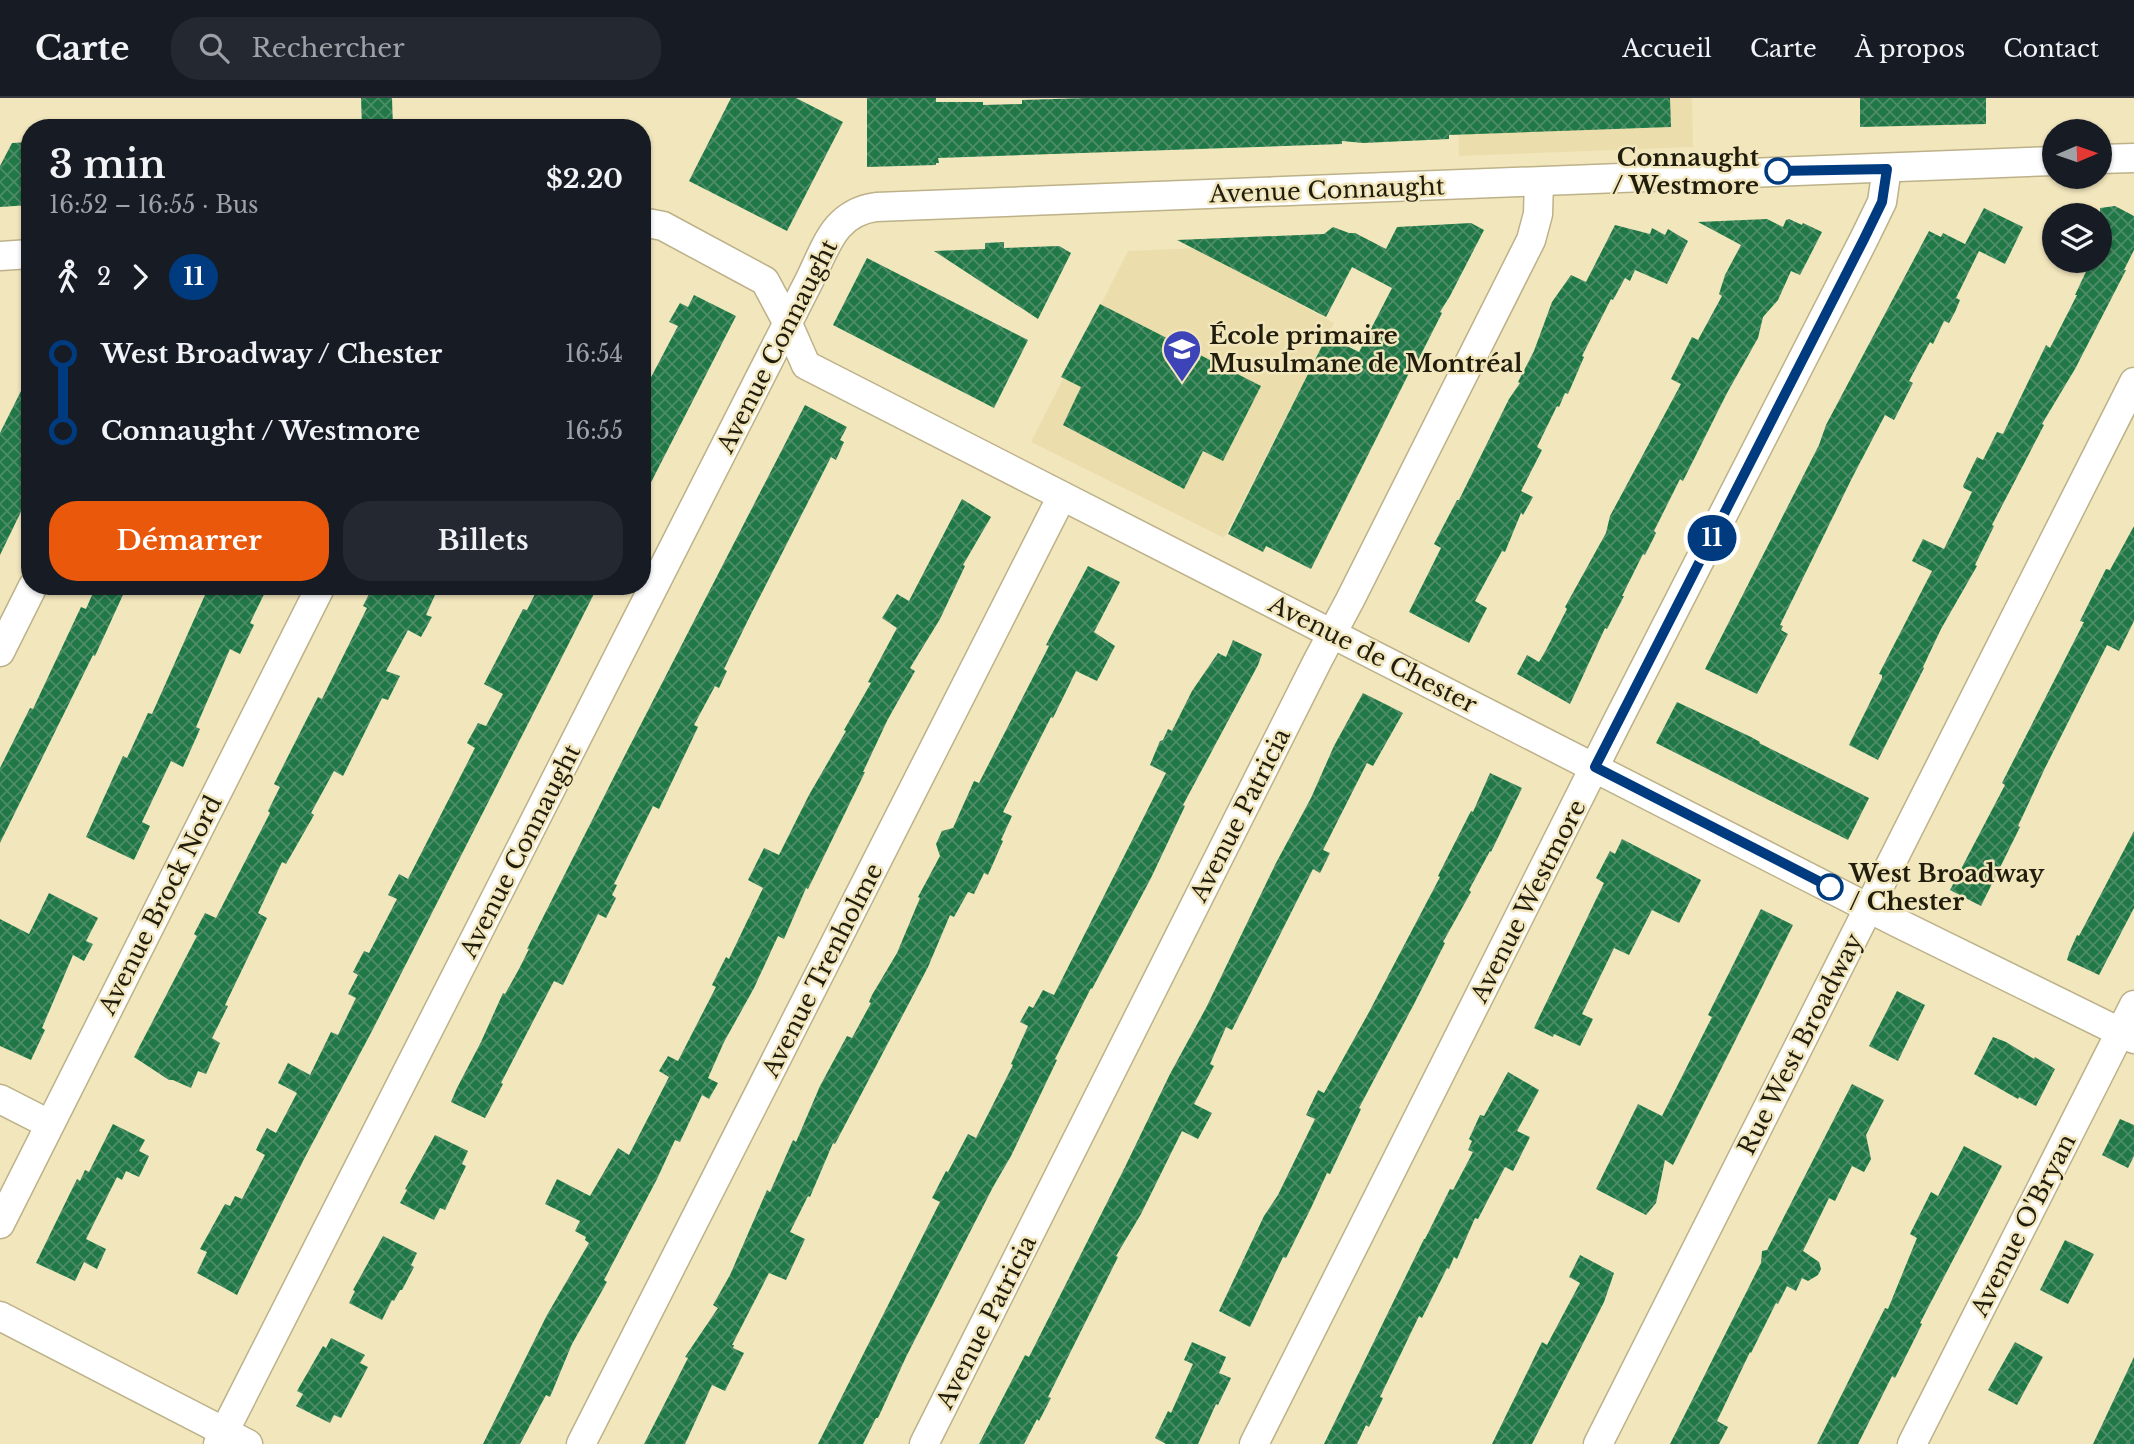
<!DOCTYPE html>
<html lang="fr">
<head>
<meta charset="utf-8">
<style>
	:root { --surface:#171b24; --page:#242831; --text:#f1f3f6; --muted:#9ea1a6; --line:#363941; --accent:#ea580c }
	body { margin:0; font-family:"Libre Baskerville",serif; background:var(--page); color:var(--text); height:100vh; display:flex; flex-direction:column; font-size:26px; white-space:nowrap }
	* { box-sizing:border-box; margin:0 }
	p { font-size:23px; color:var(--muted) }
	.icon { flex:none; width:38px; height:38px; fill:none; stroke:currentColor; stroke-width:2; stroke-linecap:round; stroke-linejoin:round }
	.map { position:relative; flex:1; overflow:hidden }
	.sheet { position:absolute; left:21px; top:21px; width:630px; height:476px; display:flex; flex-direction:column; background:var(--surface); border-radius:28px; box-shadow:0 2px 5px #0004 }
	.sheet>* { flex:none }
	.badge { padding:0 14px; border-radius:23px; font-size:24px; line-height:46px }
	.needle { width:46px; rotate:88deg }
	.fabs { position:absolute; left:2042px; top:21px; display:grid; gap:14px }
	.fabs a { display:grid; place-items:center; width:70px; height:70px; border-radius:50%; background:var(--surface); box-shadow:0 2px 5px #0004; font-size:35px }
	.map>.badge { position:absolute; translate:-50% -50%; box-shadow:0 0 0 4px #fff }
	.legs { display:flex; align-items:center; gap:10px; height:77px; padding:0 28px; font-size:23px }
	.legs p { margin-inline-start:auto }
	.head { display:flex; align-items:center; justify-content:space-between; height:119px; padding:0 28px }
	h1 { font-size:38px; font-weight:600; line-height:52px }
	.action { display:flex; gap:14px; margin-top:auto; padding:14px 28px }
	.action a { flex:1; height:80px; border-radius:28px; background:var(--accent); color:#fff; font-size:28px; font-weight:600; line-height:80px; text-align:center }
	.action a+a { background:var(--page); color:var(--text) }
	ul { padding:0 28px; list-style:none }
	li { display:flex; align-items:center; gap:24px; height:77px; font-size:26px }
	li i { display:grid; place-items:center; width:10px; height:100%; margin:0 9px; background:currentColor }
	li i::after { content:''; width:18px; height:18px; margin:-9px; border:5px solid; border-radius:50%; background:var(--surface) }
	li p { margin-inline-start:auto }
	li:first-child i { background:linear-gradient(#0000 50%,currentColor 0) }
	li:last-child i { background:linear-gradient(currentColor 50%,#0000 0) }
	header { display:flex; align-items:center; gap:42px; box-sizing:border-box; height:98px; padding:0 35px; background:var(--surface); border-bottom:2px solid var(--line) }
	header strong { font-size:33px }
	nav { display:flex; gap:38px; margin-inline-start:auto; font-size:24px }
	.search { width:490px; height:63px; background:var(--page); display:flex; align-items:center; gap:18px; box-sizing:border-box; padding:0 24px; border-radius:28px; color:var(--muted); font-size:26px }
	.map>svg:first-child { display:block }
	.built { fill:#ecdeac }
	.building { fill:url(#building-cross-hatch) }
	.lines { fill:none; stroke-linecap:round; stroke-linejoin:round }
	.minor-casing { stroke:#bcb188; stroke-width:31 }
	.minor { stroke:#fff; stroke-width:28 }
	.line-1-casing { stroke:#fff; stroke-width:16 }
	.line-1 { stroke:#003b80; stroke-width:10 }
	.stop-1-dot { fill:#fff; stroke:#003b80; stroke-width:3.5 }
	.labels { text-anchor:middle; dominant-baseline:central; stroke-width:5; stroke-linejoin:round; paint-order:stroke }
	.stop-label { font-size:24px; font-weight:bold; fill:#211d0d; stroke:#f2e6bd; text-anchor:end }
	.street-label { font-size:24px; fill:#211d0d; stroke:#f2e6bd }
	.poi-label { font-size:24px; font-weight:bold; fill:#211d0d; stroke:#f2e6bd; text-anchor:start }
</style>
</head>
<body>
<header>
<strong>Carte</strong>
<div class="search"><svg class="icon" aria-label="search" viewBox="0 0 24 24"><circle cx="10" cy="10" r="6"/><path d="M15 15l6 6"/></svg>Rechercher</div>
<nav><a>Accueil</a><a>Carte</a><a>À propos</a><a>Contact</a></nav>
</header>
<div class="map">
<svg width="2134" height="1346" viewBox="0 0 2134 1346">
	<defs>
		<pattern id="building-cross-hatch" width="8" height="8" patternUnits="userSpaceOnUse" patternTransform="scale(1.75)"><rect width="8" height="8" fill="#207847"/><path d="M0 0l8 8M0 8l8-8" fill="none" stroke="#4f8c68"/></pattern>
	</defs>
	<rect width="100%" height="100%" fill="#f2e6bd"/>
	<!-- built -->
	<g class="built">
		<polygon points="1458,0 1692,0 1693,49 1459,58"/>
		<polygon points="1196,150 1334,225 1224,440 1031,344 1128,153"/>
	</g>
	<!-- building -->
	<g class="building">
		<polygon points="361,0 392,0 393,30 362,30"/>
		<polygon points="731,0 796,0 843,24 787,133 689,83"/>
		<polygon points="867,0 936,0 936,4 983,4 983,7 1022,6 1022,2 1087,0 1670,0 1671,29 1449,37 1449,41 1363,45 1342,43 1342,46 938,60 939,65 936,65 936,67 867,69"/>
		<polygon points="1860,0 1986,0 1986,26 1860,29"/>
		<polygon points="30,44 30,107 0,109 0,68 12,45"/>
		<polygon points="2115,108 2134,118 2134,152 2124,172 2126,172 2075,271 2042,326 2044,327 1992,427 1994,428 1975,467 1977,468 1941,531 1923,569 1924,570 1878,662 1849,647 1882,580 1882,577 1879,576 1932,473 1912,463 1923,441 1944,451 1972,394 1964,390 1963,388 1977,359 1983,362 1997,334 2003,336 2046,247 2050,250 2077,197 2075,197 2091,163 2100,163 2100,110"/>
		<polygon points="1984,110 2023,129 2005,166 1973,150 1979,153 1956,200 1960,202 1955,214 1949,225 1944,223 1933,246 1930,244 1909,283 1913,285 1894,322 1885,317 1852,380 1780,527 1783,528 1781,532 1788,536 1757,596 1705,571 1819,347 1826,327 1929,133 1941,139 1943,135 1965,146"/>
		<polygon points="1767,121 1783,129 1786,122 1789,121 1802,127 1803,125 1822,134 1800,177 1791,173 1778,202 1763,219 1758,240 1727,295 1683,383 1680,381 1654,433 1656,435 1645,457 1643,456 1622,498 1624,498 1607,531 1605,530 1570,606 1517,576 1527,557 1539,564 1546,552 1567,511 1565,509 1606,435 1610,418 1681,286 1671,281 1692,239 1698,242 1722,198 1719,196 1725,177 1741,147 1698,124"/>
		<polygon points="1471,125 1484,132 1450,198 1440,214 1442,215 1412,274 1410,273 1311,471 1266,448 1263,454 1228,436 1327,238 1359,254 1392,190 1352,169 1326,219 1177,142 1324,136 1333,129 1349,135 1355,135 1386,151 1397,129"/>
		<polygon points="1615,127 1650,136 1652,130 1665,137 1668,131 1688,143 1667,186 1635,172 1630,183 1625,180 1613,202 1611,201 1582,258 1584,259 1568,296 1565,295 1559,309 1557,308 1537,349 1542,352 1521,393 1533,399 1523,417 1521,415 1505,454 1502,453 1475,503 1487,510 1469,545 1409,514 1441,450 1434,446 1457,402 1459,402 1509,301 1520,285 1518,284 1534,253 1552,204 1571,177 1586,184"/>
		<polygon points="1004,144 1004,150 1059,148 1071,155 1038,221 934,153 985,151 985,145"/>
		<polygon points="867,160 1028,242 994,310 833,227"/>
		<polygon points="694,197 736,218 642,402 642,282 648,285 678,228 669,224 680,205 688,209"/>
		<polygon points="1100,206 1261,288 1223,363 1203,353 1184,391 1063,327 1081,289 1061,279"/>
		<polygon points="30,275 30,395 0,457 0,335"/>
		<polygon points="805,307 847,329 840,342 844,344 836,362 831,359 752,514 724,571 727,573 719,590 715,588 694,627 698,629 659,711 653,708 614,786 617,787 612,797 616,800 606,820 598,816 563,887 554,883 501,985 503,986 485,1020 451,1004 457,990 481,944 503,895 505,896 519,871 529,851 527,851 621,665"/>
		<polygon points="962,401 991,419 963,467 965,468 940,521 910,570 915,573 888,621 863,674 865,674 808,791 806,790 784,841 778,838 754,890 724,944 708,980 718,985 709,1001 702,997 680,1044 675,1042 657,1081 604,1182 607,1184 572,1246 550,1299 546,1297 520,1346 483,1346 547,1217 589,1145 585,1142 586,1139 575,1133 580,1123 545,1106 557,1081 590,1098 618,1050 629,1057 669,979 659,973 668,958 678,963 716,889 712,887 726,859 729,861 763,790 748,782 764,750 779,757 809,697 846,633 844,632 871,585 868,584 897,530 882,520 897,496 909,503"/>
		<polygon points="2134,428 2134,523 2119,553 2107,547 2045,670 2018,728 2020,729 1981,808 1950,792 2005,687 2002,685 2084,524 2080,523 2106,471 2110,472"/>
		<polygon points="1088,468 1120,484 1094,534 1115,548 1097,583 1076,573 1053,620 1051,619 1003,714 1012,718 1001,742 1003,743 988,777 984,775 974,796 968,794 954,819 950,817 928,869 835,1046 833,1045 810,1099 808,1098 790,1134 805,1141 786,1182 769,1175 732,1247 734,1247 733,1250 744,1255 725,1293 712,1287 685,1346 644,1346 688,1260 685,1259 718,1210 713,1207 730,1177 767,1092 770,1094 793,1042 796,1044 820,988 847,938 852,940 871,905 869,904 872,897 897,855 920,800 918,799 940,758 936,746 942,733 953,730 974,683 979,685 1049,548 1046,547"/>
		<polygon points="96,488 127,488 95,558 93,557 0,745 0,670 30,610 33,611 81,509 86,511"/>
		<polygon points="209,488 268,488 250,525 254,527 240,556 230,551 196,629 200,631 183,669 171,663 142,724 150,728 134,762 86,739 123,658 127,660 148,615 152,616"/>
		<polygon points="373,488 439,488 426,517 432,519 421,539 408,532 386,573 400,578 388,602 382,600 343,678 334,673 311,715 314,717 286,766 282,764 258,815 267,820 225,907 228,908 212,940 220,945 206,976 198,973 191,990 173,982 169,982 134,959 197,838 194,836 205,815 216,820 270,715 268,713 280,689 274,686 318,599 322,601 367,510 363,508"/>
		<polygon points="539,488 598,488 373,931 303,1063 237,1197 197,1175 207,1154 200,1151 225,1106 230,1108 235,1098 242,1101 265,1057 256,1052 261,1041 267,1030 276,1035 297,995 278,985 288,965 310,977 331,934 338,937 356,900 348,896 358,877 353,874 364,853 369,855 397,801 388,797 399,776 408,781 475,650 467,645 478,625 486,628 503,596 484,586 523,511 527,512"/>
		<polygon points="1233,542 1262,556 1258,567 1183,707 1185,708 1151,780 1092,891 1091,890 1055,961 1057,962 1011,1058 993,1089 906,1259 878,1320 876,1320 863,1346 818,1346 940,1104 932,1100 946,1073 948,1074 968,1036 976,1040 1013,967 1011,966 1028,928 1020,924 1029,908 1033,910 1043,892 1054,897 1166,675 1150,667 1160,643 1163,642 1168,631 1172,633 1192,593 1218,555 1226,559"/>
		<polygon points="1363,595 1403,615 1373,668 1367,665 1323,752 1330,755 1320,775 1313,771 1232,932 1226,929 1210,966 1214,968 1194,1006 1212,1015 1198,1041 1182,1033 1141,1116 1116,1158 1118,1159 1048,1299 1051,1300 1039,1323 1037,1321 1024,1346 979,1346 1025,1257 1029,1259 1125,1069 1170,976 1206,910 1276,765 1311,700 1334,648"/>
		<polygon points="1677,604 1751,639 1760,644 1759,645 1869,700 1848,742 1656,645"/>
		<polygon points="1490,675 1522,690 1491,754 1490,753 1469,792 1471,794 1443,844 1445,845 1413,908 1359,1010 1361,1011 1330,1076 1327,1075 1311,1110 1286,1160 1283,1159 1250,1229 1219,1213 1264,1118 1278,1097 1315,1021 1306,1017 1318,992 1324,995 1368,916 1440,779 1438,778 1471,713 1473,714"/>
		<polygon points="2134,733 2134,810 2099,877 2067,862 2069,855 2077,837 2079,838"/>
		<polygon points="1622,741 1701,782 1679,825 1652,812 1629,857 1614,850 1582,916 1593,921 1580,948 1554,936 1553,939 1534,930 1604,785 1596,780 1610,753 1615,756"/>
		<polygon points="49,795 98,820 86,843 93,846 84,863 73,857 42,930 45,932 31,962 0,948 0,821 29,836"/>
		<polygon points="1761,811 1793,827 1673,1067 1665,1062 1656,1105 1646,1117 1596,1091 1638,1006 1662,1018 1712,919 1708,917"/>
		<polygon points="1897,893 1925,907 1898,963 1869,948"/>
		<polygon points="1993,939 2006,944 2034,961 2035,959 2055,971 2036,1008 2019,999 2018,1001 1974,976"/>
		<polygon points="1508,974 1539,992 1517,1033 1530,1039 1513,1073 1505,1069 1478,1121 1475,1120 1457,1161 1454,1159 1449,1171 1447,1170 1422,1220 1419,1218 1380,1299 1383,1300 1369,1329 1366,1327 1357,1346 1324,1346 1424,1141 1425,1141 1450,1091 1453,1092 1473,1054 1468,1052 1472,1043 1469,1041 1480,1017 1484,1018"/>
		<polygon points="1852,986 1884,1002 1866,1037 1871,1061 1864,1074 1852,1068 1835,1103 1829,1100 1803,1153 1819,1164 1821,1171 1818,1177 1808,1183 1802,1180 1796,1193 1787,1188 1778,1206 1776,1205 1751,1255 1750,1254 1717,1323 1728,1329 1719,1346 1670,1346 1761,1165 1762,1153 1767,1152"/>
		<polygon points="2120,1021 2134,1027 2134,1058 2128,1070 2102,1057"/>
		<polygon points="113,1026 145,1042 139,1053 149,1058 139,1079 126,1073 122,1082 117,1079 86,1141 106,1151 97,1171 84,1164 75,1183 36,1165 77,1081 80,1083 85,1072 89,1074"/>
		<polygon points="435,1037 468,1053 462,1066 466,1068 445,1112 440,1110 434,1122 400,1105 407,1092 405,1091"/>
		<polygon points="1964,1048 2002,1068 1920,1225 1922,1226 1895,1280 1892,1278 1858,1346 1817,1346 1885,1210 1888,1211 1917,1140 1910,1136 1931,1094 1938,1098"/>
		<polygon points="383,1138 417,1155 411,1167 414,1169 402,1192 400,1192 394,1203 392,1202 382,1222 349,1205 355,1193 353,1192"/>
		<polygon points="2065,1142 2094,1156 2068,1206 2040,1192"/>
		<polygon points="1580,1157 1614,1175 1604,1204 1532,1346 1492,1346 1542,1244 1547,1247 1580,1185 1569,1179"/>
		<polygon points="331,1240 365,1257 360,1265 368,1269 341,1320 334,1317 330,1325 296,1308 303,1296 297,1293 323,1248 326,1250"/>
		<polygon points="1192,1244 1226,1259 1219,1275 1231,1280 1218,1307 1216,1306 1198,1346 1166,1346 1155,1340 1168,1313 1171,1315 1193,1266 1184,1262"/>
		<polygon points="2015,1244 2043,1259 2017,1307 1988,1292"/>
		<polygon points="2134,1259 2134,1346 2093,1346"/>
	</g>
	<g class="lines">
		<!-- minor casing -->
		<g class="minor-casing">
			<g id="minor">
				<polyline points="2100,61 2134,60"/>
				<polyline points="642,124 663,128 765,183 788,226 806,267 1898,825 2134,941"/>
				<polyline points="0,158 30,156"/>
				<polyline points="0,554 33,488"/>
				<polyline points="0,1001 49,1026"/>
				<polyline points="0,1126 321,488"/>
				<polyline points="0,1218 248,1346"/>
				<path d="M 218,1346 L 808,185 C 826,150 833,115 876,109 L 2054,63"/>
				<polyline points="581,1346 1062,398"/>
				<polyline points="924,1346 1318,562 1350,502 1531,142 1538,116 1539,84"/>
				<polyline points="1254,1346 1617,624 1864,141 1882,104 1887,70"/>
				<polyline points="1598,1346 2134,284"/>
				<polyline points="1912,1346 2134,907"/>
			</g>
		</g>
		<!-- minor -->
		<use href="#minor" class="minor"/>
	</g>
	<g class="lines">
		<!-- line-1 casing -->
		<g class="line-1-casing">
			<polyline id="line-1" points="1778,73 1887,71 1882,104 1864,141 1595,669 1830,789"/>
		</g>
		<!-- line-1 -->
		<use href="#line-1" class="line-1"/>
	</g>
	<!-- icons -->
	<defs>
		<g id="school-pin" transform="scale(2.0125)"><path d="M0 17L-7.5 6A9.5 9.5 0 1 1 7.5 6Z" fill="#3d44b8" stroke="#f2e6bd"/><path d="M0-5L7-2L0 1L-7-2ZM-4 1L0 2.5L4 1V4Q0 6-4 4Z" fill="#fff"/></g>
	</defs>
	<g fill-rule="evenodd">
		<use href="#school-pin" x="1182" y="251"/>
	</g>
	<!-- markers -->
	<g class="stop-1-dot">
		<circle cx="1778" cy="73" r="12"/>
		<circle cx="1830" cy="789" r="12"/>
	</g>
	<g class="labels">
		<!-- stop labels -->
		<g class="stop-label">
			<text x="1759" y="59">Connaught<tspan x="1759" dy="28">/ Westmore</tspan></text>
			<text x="1849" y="775" text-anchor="start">West Broadway<tspan x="1849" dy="28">/ Chester</tspan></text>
		</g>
		<!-- street labels -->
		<g class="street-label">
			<text transform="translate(1327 92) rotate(-2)">Avenue Connaught</text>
			<text transform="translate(777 248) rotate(-63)">Avenue Connaught</text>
			<text transform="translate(1373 556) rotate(27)">Avenue de Chester</text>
			<text transform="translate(1240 717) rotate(-63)">Avenue Patricia</text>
			<text transform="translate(520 753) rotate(-63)">Avenue Connaught</text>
			<text transform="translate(1528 803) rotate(-63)">Avenue Westmore</text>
			<text transform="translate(160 807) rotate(-63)">Avenue Brock Nord</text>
			<text transform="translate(822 872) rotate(-63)">Avenue Trenholme</text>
			<text transform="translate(1800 946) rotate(-63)">Rue West Broadway</text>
			<text transform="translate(2023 1127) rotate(-63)">Avenue O'Bryan</text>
			<text transform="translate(986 1224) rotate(-63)">Avenue Patricia</text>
		</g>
		<!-- poi labels -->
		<g class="poi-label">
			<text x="1209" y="237">École primaire<tspan x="1209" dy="28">Musulmane de Montréal</tspan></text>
		</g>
	</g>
</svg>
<div class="fabs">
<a><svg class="needle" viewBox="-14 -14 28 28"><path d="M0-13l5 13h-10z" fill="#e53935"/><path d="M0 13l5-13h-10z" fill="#9ea1a6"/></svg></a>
<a><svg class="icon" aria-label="layers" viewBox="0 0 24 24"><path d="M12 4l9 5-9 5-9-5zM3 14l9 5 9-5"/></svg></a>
</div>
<b class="badge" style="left:1712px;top:440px;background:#003b80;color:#fff">11</b>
<section class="sheet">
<div class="head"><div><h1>3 min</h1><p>16:52 – 16:55 · Bus</p></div><b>$2.20</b></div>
<div class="legs"><svg class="icon" aria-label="walk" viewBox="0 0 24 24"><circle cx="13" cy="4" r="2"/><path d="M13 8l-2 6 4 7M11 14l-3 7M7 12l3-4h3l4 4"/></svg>2<svg class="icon" aria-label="forward" viewBox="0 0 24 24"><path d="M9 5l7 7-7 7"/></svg><b class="badge" style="background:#003b80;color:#fff">11</b></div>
<ul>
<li><i style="color:#003b80"></i><b>West Broadway / Chester</b><p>16:54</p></li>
<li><i style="color:#003b80"></i><b>Connaught / Westmore</b><p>16:55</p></li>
</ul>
<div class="action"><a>Démarrer</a><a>Billets</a></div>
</section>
</div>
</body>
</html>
